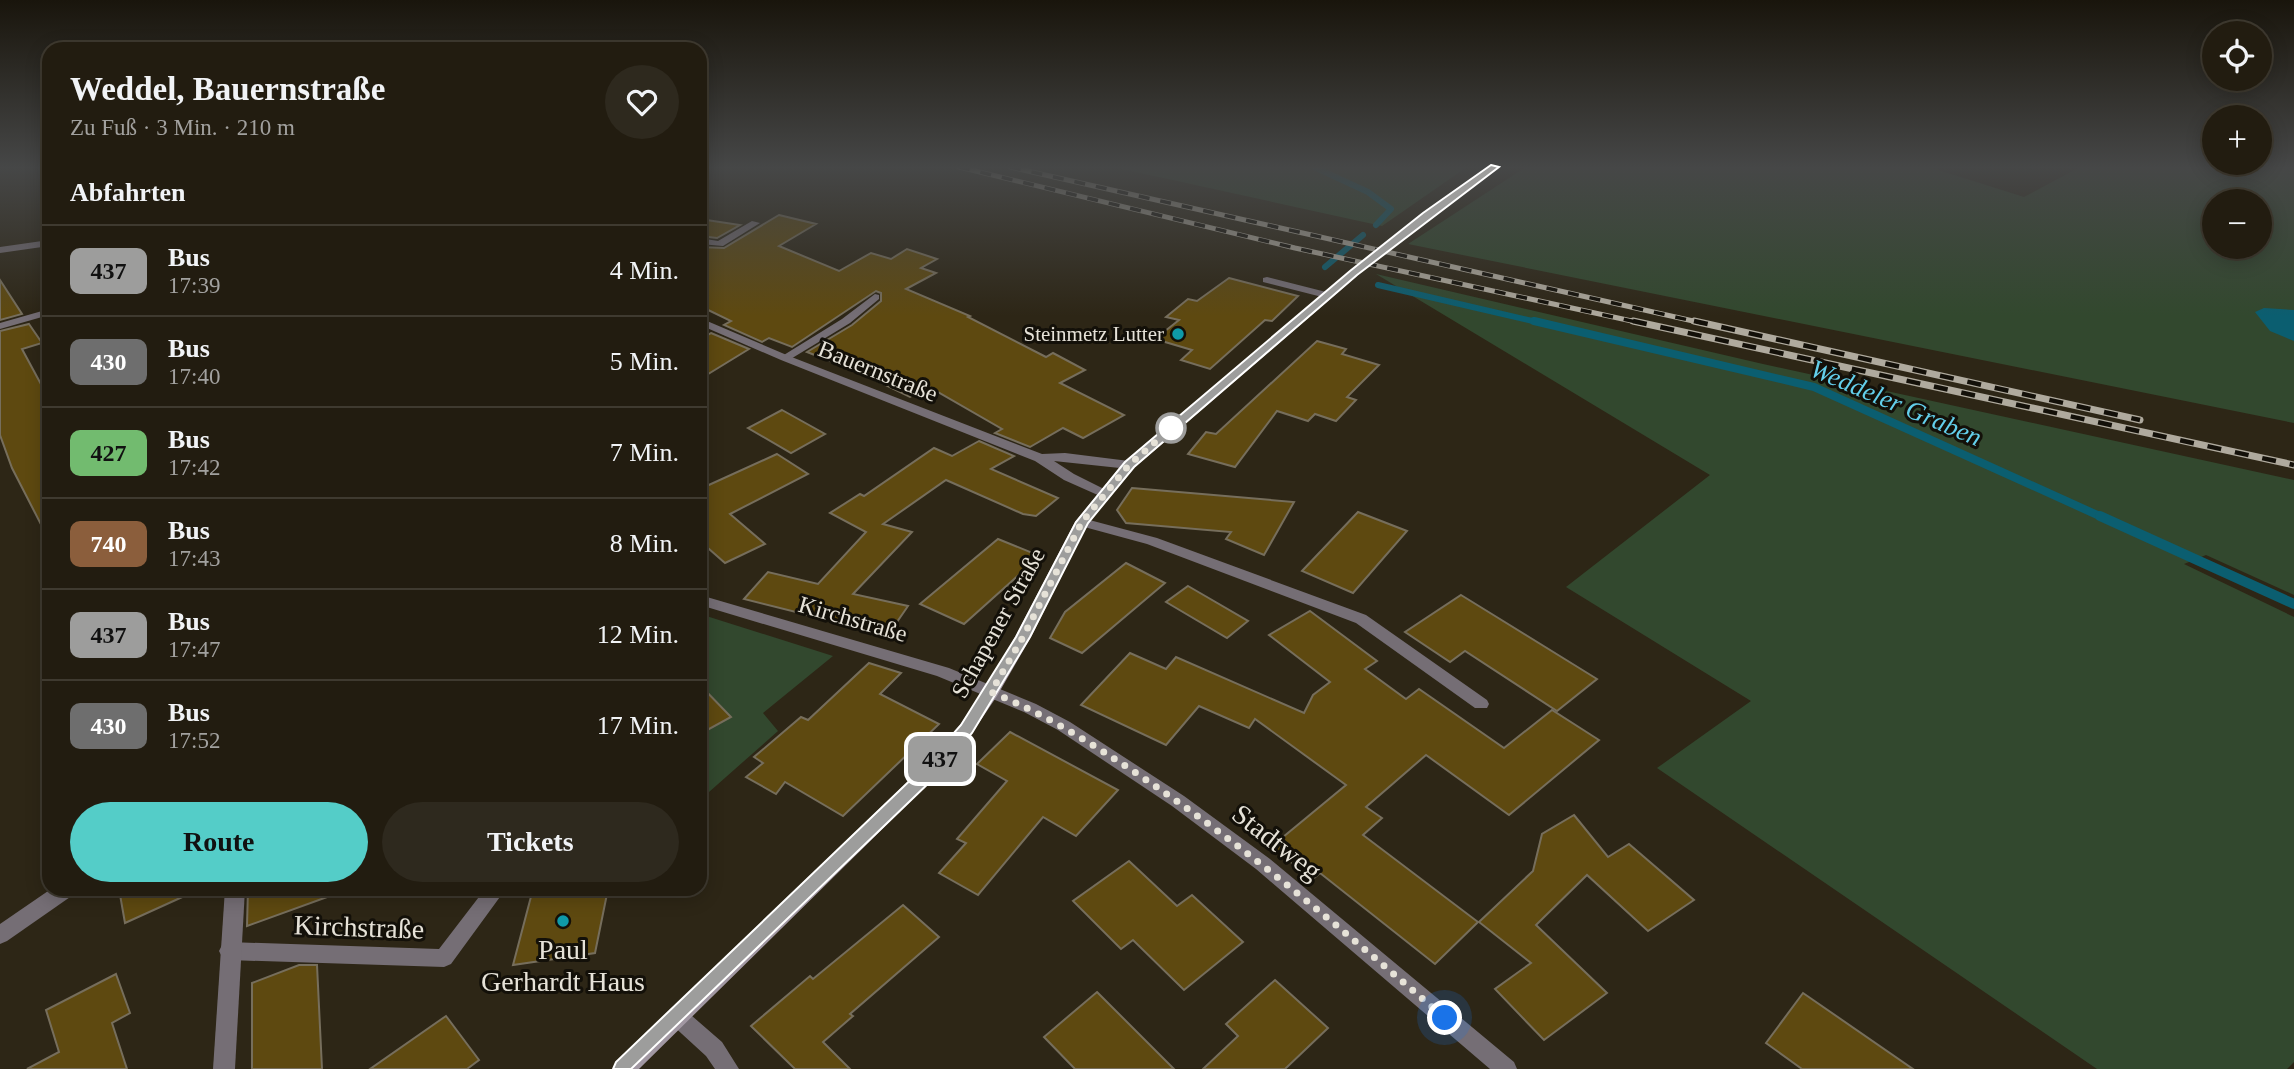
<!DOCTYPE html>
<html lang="de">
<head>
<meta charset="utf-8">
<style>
	:root { --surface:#221c10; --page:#2e291e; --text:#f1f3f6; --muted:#a2a19f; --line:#3f3a30; --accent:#54cdc8 }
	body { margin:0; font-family:"Times New Roman",serif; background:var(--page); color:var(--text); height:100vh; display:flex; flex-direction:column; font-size:26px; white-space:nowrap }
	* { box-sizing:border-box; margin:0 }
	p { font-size:23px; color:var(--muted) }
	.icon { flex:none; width:38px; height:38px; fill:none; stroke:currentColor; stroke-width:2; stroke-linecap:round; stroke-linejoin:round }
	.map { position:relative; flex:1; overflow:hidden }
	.side { position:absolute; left:42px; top:42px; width:665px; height:854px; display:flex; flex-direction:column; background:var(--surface); border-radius:21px; box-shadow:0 4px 18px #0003,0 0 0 2px var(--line) }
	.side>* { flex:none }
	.badge { padding:0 14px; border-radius:10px; font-size:24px; line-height:46px }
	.fabs { position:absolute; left:2202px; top:21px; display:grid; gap:14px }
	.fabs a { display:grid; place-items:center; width:70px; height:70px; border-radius:50%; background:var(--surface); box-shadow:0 4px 18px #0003,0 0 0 2px var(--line); font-size:35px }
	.you { position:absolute; width:35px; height:35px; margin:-18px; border:5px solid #fff; border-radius:50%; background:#1a73e8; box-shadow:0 0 0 10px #1a73e833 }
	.map>.badge { position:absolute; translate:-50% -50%; box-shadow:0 0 0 4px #fff }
	h2 { padding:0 28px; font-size:26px; line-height:63px }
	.round { display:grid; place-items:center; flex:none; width:74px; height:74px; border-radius:37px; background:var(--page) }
	.summary { display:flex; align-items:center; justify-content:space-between; height:119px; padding:0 28px }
	h1 { font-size:33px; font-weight:700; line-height:52px }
	.primary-button { display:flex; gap:14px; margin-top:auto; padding:14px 28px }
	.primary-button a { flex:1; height:80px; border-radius:42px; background:var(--accent); color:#111; font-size:28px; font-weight:700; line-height:80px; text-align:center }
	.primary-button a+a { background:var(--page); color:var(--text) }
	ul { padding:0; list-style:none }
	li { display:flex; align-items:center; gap:21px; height:91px; padding:0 28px; border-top:2px solid var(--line) }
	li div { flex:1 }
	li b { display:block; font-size:26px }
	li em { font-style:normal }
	li .badge { min-width:77px; font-weight:700; text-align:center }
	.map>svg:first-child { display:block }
	.green { fill:#32482e; fill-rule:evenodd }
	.water { fill:#0b5e70 }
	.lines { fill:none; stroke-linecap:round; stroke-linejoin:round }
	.stream-far2 { stroke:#0b5e70; stroke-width:6 }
	.stream-far1 { stroke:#0b5e70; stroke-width:8 }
	.stream { stroke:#0b5e70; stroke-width:10 }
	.building { fill:#5e4910; stroke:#766e5c; stroke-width:2 }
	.lane { fill:#756e75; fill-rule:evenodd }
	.street { fill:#756e75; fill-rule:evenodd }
	.secondary { fill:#a197a2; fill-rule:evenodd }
	.rail-far1-casing { stroke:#afaa9e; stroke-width:5 }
	.rail-casing { stroke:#afaa9e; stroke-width:7 }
	.rail-far1 { stroke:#131009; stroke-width:3.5; stroke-dasharray:11; stroke-linecap:butt }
	.rail { stroke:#131009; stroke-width:4.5; stroke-dasharray:14; stroke-linecap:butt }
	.line { fill:#9d9d9c; stroke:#fff; stroke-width:2 }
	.walk { stroke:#e6e2d8; stroke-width:7; stroke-dasharray:0 12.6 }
	.culture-dot { fill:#0f9aa8; stroke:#131009; stroke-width:2.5 }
	.stop-dot { fill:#fff; stroke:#9d9d9c; stroke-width:3.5 }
	.labels { text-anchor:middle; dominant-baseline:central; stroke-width:6; stroke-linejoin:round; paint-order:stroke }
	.far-poi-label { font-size:21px; fill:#e6e2d8; stroke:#131009; text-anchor:end }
	.street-label { font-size:24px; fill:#e6e2d8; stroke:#131009 }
	.water-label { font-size:26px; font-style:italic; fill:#63cfeb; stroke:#131009 }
	.near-street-label { font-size:28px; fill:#e6e2d8; stroke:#131009 }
	.near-poi-label { font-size:28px; fill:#e6e2d8; stroke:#131009 }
</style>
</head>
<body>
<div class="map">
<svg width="2294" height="1069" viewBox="0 0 2294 1069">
	<rect width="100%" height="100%" fill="#2d2616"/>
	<!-- green -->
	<g class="green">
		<polygon points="1113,167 1467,167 1382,226"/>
		<path d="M 1526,167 L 1929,167 L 2024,197 L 2080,167 L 2294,167 L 2294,423 L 1408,244 ZM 2214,201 L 2259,201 L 2259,247 L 2214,247 Z"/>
		<polygon points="1376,274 1763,364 2294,480 2294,595 2206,555 2184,564 2294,617 2294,1062 2287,1069 2097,1069 1657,768 1751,701 1566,587 1710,475"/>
		<polygon points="700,614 833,656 763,713 778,731 700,800"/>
	</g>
	<!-- water -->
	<polygon class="water" points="2264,308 2294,310 2294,341 2270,331 2255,312"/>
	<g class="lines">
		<!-- stream-far2 -->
		<g class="stream-far2">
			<polyline points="1314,167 1368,192 1391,209 1376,225"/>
			<polyline points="1325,267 1363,235"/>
			<polyline points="1378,285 1541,323"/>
		</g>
		<!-- stream-far1 -->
		<polyline class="stream-far1" points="1534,321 1814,387 2104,518"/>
		<!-- stream -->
		<polyline class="stream" points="2100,516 2294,604"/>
	</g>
	<!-- building -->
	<g class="building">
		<polygon points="779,215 816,224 779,246 839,271 871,253 891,259 907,249 937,259 921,268 936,273 906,289 970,316 968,317 1046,357 1053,353 1085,370 1060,383 1124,415 1083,438 1063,428 1030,447 995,433 1002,429 929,387 910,397 863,374 807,352 852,325 881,301 881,293 876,291 792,347 769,338 762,342 724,325 731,321 700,306 700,247 724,248"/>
		<polygon points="700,219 740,225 717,238 700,236"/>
		<polygon points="1229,278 1298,296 1272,321 1265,320 1210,369 1181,360 1192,350 1155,339 1179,320 1166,317 1188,299 1197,301"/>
		<polygon points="0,280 22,314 0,320"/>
		<polygon points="29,324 42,343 22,349 49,399 49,540 12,468 0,435 0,331"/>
		<polygon points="711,333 749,349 700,379 700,339"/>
		<polygon points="1317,341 1346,349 1342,354 1379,365 1347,397 1356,400 1336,421 1315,414 1308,421 1277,411 1235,467 1188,454 1206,432 1216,434"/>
		<polygon points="782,410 825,434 791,453 748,428"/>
		<polygon points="979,441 1014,456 991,469 1058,498 1036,516 1023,514 946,480 883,524 912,532 853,594 908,606 888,635 744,599 768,572 818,584 866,532 830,513 860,494 864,496 934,448 952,456"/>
		<polygon points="777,454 808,474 730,514 765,544 725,563 700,541 700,489"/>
		<polygon points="1132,488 1294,502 1264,555 1226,539 1231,532 1126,523 1117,510"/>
		<polygon points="1358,512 1407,531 1353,593 1302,571"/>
		<polygon points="998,539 1040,556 964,624 920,604"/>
		<polygon points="1126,563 1165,583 1082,653 1050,638 1065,612"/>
		<polygon points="1188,586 1248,621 1227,638 1166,602"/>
		<polygon points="1461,595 1597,679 1557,711 1465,651 1450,662 1405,632"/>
		<polygon points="1310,611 1377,661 1365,669 1406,699 1419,689 1504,748 1552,710 1599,740 1509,815 1426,755 1366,807 1382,818 1363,835 1478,922 1435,964 1320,873 1313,879 1271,847 1346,785 1255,719 1249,728 1199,706 1166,745 1081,705 1130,653 1166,669 1176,657 1304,713 1313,695 1330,682 1269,635"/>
		<polygon points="869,663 901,673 880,694 939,724 843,816 785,782 776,794 746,777 763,763 754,757 801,717 808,720"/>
		<polygon points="700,685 731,717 700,734"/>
		<polygon points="1010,732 1118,790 1076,836 1043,817 978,895 939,873 966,843 957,839 1007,781 977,764"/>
		<polygon points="1574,815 1608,857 1629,844 1694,900 1648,931 1587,875 1536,925 1607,993 1544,1040 1495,989 1531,963 1479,922 1533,871 1542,834"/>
		<polygon points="1129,861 1177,906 1192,895 1243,942 1184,990 1133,940 1121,949 1073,901"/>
		<polygon points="119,889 200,889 125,923"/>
		<polygon points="248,889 341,889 341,892 247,926"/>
		<polygon points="533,889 608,889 595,953 513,965"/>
		<polygon points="903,905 939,937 850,1014 853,1016 823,1042 850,1069 795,1069 751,1026 810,976 813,979"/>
		<polygon points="299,965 317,965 322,1069 252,1069 252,983"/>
		<polygon points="116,974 130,1013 112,1023 127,1069 27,1069 59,1052 46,1010"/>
		<polygon points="1275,980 1328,1028 1285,1069 1203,1069 1238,1036 1226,1024"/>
		<polygon points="1097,992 1174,1069 1075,1069 1044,1037"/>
		<polygon points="1803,993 1913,1069 1802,1069 1766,1043"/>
		<polygon points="446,1016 479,1060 467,1069 370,1069"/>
	</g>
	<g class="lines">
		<!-- lane -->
		<g class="lane">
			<polygon points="752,221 760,223 723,246 700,244 700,238 718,241"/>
			<polygon points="1267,277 1330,293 1331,295 1326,298 1263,282 1263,278"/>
			<polygon points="875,294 879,295 879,299 850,323 789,360 785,361 779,358 842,319"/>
			<polygon points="1082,518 1157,538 1366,615 1487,700 1489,704 1487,708 1475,708 1356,623 1147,544 1077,525 1075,522"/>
			<polygon points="485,889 505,890 451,964 444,967 229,960 222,957 219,951 222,945 229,942 439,949"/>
		</g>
		<!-- street -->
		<g class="street">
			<polygon points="49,240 49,246 0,253 0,247"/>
			<polygon points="49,309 49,315 0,329 0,323"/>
			<polygon points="700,318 789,356 1042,454 1065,453 1129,461 1136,465 1129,469 1054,461 1074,474 1112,493 1105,497 1100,496 1064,480 1035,461 781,360 700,325"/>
			<polygon points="700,595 949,668 1036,704 1070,722 1184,796 1270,859 1514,1062 1517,1069 1490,1069 1256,869 1172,806 1058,730 1024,712 937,676 700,605"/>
			<polygon points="51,889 76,889 73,895 7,941 0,944 0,924"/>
			<polygon points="225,889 245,889 235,1069 213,1069"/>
			<polygon points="677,1006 684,1009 722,1042 739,1069 715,1069 706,1056 670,1023 667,1016 670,1009"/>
		</g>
		<!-- secondary -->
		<polygon class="secondary" points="1489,167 1498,167 1429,217 1358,275 1134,468 1088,523 1031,637 997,696 972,733 935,777 639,1069 613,1069 616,1062 923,767 960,725 985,688 1015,637 1075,522 1124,462 1350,271 1423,213"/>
		<!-- rail-far1 casing -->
		<g class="rail-far1-casing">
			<g id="rail-far1">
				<polyline points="959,167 1295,248 1641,323"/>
				<polyline points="1010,167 1702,323"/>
			</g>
		</g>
		<!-- rail casing -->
		<g class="rail-casing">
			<g id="rail">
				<polyline points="1633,321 2294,465"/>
				<polyline points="1694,321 2140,420"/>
			</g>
		</g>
		<!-- rail-far1 -->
		<use href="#rail-far1" class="rail-far1"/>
		<!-- rail -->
		<use href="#rail" class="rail"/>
	</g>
	<!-- sky -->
	<linearGradient id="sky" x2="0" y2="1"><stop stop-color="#19150c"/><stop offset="0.53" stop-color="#464747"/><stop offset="1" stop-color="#464747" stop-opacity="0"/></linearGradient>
	<rect width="2294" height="316" fill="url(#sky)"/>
	<!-- line -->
	<polygon class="line" points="1491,165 1499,167 1357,275 1134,467 1088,523 1030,637 972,733 935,777 631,1069 613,1069 616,1062 923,768 961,725 1016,637 1076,522 1125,462 1350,271 1423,213"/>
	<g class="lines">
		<!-- walk -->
		<path class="walk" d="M 1171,428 L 1177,423 L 1129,465 L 1082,522 L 1023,637 L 991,692 C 1045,714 1091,743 1139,775 C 1248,848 1346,933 1445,1018"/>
	</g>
	<!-- markers -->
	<g class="culture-dot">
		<circle cx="1178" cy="334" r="7"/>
		<circle cx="563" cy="921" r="7"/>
	</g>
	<circle class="stop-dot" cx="1171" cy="428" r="14"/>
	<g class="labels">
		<!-- far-poi labels -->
		<g class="far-poi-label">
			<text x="1164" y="334">Steinmetz Lutter</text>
		</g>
		<!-- street labels -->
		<g class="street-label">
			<text transform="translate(878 371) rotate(22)">Bauernstraße</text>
			<text transform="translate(853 619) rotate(16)">Kirchstraße</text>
			<text transform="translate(998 623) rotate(-61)">Schapener Straße</text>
		</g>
		<!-- water labels -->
		<g class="water-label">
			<text transform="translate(1896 403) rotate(23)">Weddeler Graben</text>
		</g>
		<!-- near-street labels -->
		<g class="near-street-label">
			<text transform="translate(1277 842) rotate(38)">Stadtweg</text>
			<text transform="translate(359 927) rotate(2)">Kirchstraße</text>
		</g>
		<!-- near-poi labels -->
		<g class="near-poi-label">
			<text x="563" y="949">Paul<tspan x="563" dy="32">Gerhardt Haus</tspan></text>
		</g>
	</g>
</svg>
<div class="fabs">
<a><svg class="icon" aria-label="locate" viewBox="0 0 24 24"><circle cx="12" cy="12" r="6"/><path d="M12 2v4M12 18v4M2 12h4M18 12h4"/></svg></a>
<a>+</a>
<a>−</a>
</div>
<div class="you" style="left:1445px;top:1018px"></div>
<b class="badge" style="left:940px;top:759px;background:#9d9d9c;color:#111">437</b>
<section class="side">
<div class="summary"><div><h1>Weddel, Bauernstraße</h1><p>Zu Fuß · 3 Min. · 210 m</p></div><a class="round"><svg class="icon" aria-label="heart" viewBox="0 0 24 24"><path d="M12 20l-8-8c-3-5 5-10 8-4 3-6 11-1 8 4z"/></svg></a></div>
<h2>Abfahrten</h2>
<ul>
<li><span class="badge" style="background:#9d9d9c;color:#111">437</span><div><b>Bus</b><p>17:39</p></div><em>4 Min.</em></li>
<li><span class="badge" style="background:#6e6e6e;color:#fff">430</span><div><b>Bus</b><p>17:40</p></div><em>5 Min.</em></li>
<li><span class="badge" style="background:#72bb6f;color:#111">427</span><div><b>Bus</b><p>17:42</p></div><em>7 Min.</em></li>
<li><span class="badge" style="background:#8b5e3c;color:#fff">740</span><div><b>Bus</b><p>17:43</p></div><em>8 Min.</em></li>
<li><span class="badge" style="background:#9d9d9c;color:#111">437</span><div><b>Bus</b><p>17:47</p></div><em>12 Min.</em></li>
<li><span class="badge" style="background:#6e6e6e;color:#fff">430</span><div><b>Bus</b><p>17:52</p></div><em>17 Min.</em></li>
</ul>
<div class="primary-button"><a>Route</a><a>Tickets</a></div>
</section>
</div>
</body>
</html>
